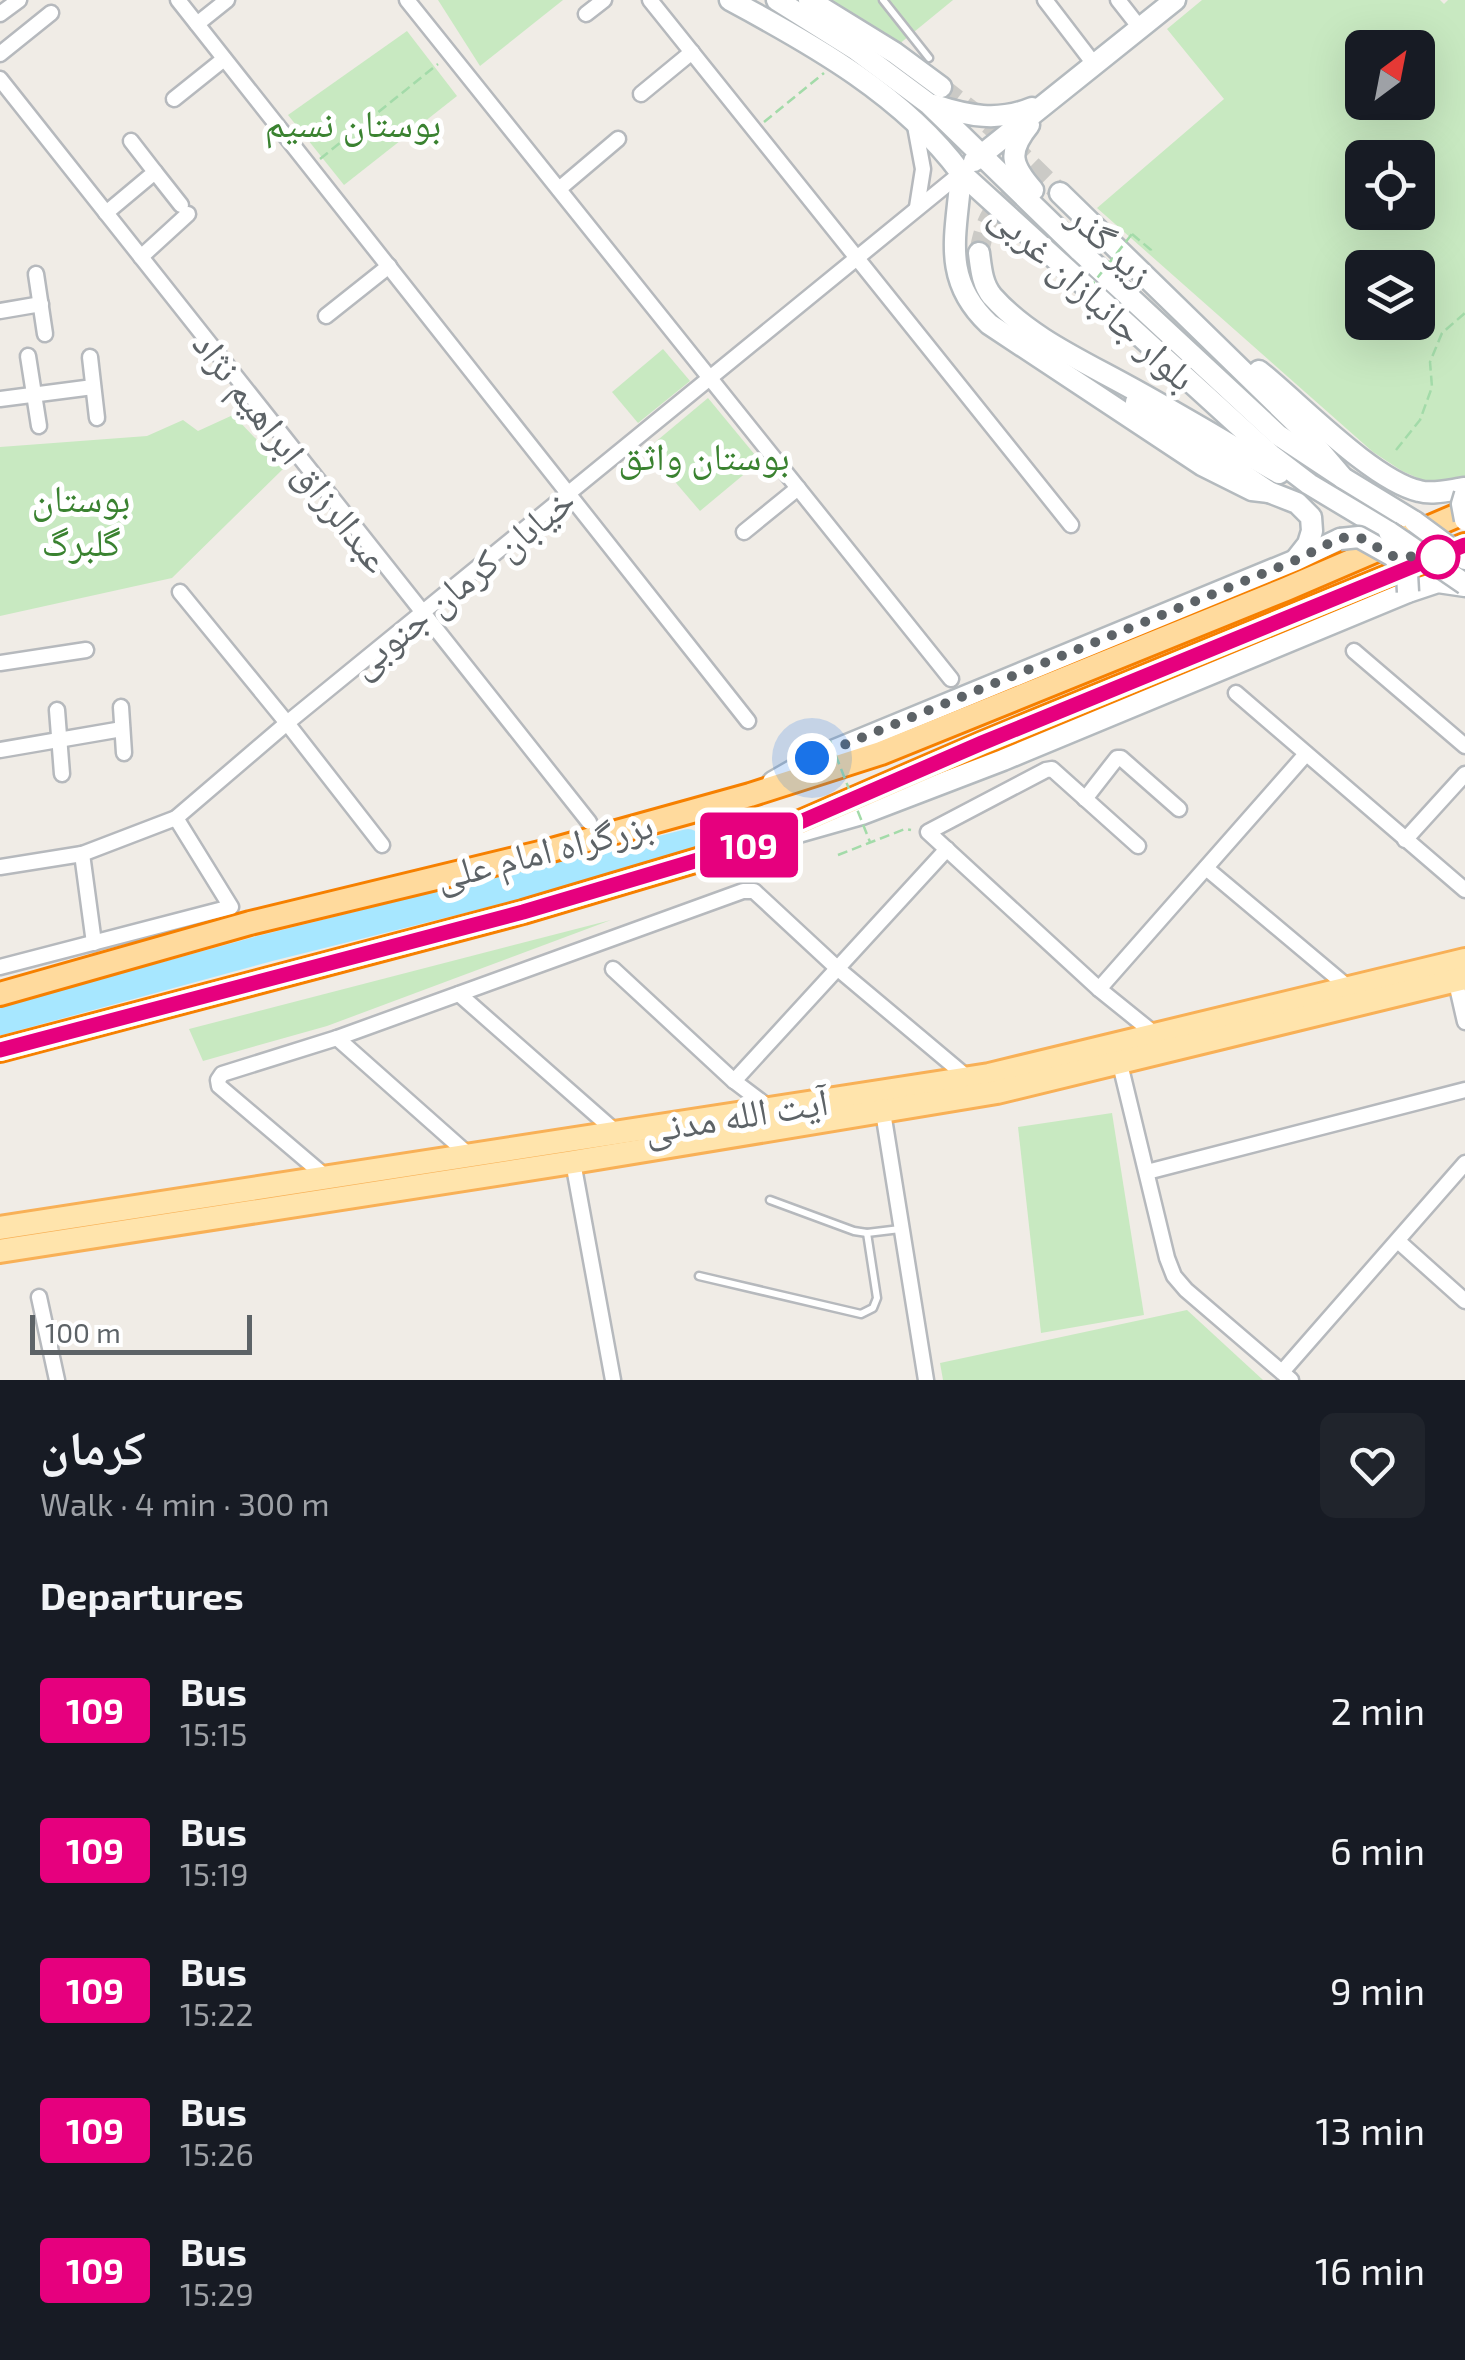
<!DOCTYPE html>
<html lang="en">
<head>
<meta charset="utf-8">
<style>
	:root { --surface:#171b24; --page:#20242c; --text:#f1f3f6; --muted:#9ea1a6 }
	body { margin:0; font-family:"Exo 2","Noto Naskh Arabic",sans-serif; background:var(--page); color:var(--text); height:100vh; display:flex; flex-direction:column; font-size:38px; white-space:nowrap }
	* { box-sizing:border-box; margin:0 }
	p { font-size:32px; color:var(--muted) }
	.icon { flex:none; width:55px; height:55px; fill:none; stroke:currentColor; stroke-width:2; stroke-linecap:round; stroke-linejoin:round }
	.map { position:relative; height:1380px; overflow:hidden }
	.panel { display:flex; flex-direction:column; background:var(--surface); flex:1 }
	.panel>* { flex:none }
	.badge { padding:0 20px; border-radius:8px; font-size:35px; line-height:65px }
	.needle { width:65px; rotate:32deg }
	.controls { position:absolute; left:1345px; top:30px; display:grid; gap:20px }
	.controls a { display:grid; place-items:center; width:90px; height:90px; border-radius:15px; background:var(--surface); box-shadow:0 10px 40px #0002; font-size:50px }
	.scale { position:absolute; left:30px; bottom:25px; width:222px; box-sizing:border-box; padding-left:10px; border:5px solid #5d6367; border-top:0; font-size:28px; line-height:35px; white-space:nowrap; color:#5d6367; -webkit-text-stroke:8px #fff; paint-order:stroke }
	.you { position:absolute; width:50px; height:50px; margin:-25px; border:8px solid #fff; border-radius:50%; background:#1a73e8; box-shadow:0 0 0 15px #1a73e833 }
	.map>.badge { position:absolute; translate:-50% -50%; box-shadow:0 0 0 5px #fff }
	h2 { padding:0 40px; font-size:38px; line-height:90px }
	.round { display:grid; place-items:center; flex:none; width:105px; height:105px; border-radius:15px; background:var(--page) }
	.summary { display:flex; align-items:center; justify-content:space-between; height:170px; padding:0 40px }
	h1 { font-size:48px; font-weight:800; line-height:75px }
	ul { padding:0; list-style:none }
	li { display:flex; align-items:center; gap:30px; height:140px; padding:0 40px }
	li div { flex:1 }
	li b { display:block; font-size:38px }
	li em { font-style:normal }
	li .badge { min-width:110px; font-weight:700; text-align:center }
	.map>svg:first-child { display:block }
	.green { fill:#c8e9c1; fill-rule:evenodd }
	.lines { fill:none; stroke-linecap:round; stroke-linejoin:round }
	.river { stroke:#a7e7ff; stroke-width:28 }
	.secondary-tunnel { stroke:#cbcac6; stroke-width:20; stroke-dasharray:20 10; stroke-linecap:butt }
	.service-casing { stroke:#b6b9bd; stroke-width:11 }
	.minor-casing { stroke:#b6b9bd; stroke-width:19 }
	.secondary-casing { stroke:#b4babe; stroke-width:25 }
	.primary-casing { stroke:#f8b056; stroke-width:28 }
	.trunk-casing { stroke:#f68000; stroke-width:28 }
	.path { stroke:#a3dba9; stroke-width:2.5; stroke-dasharray:10 5; stroke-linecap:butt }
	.service { stroke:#fff; stroke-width:6 }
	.minor { stroke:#fff; stroke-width:14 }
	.secondary { stroke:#fff; stroke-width:20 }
	.primary { stroke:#ffe4ac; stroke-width:22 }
	.trunk { stroke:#ffda9d; stroke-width:22 }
	.secondary-bridge-casing { stroke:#b4babe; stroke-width:25; stroke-linecap:butt }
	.path-bridge { stroke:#a3dba9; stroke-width:2.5; stroke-dasharray:10 5; stroke-linecap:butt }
	.secondary-bridge { stroke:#fff; stroke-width:20 }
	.line-casing { stroke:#fff; stroke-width:22 }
	.line { stroke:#e6007e; stroke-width:15 }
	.walk { stroke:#5d6367; stroke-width:10; stroke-dasharray:0 18 }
	.stop-dot { fill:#fff; stroke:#e6007e; stroke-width:5 }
	.labels { text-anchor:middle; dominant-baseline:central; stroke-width:10; stroke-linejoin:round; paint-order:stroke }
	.park-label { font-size:38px; fill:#3a8230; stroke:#fff }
	.street-label { font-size:38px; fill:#5d6367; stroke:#fff }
</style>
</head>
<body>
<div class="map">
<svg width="1465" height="1380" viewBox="0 0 1465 1380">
	<rect width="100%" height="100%" fill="#f0ece6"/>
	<!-- green -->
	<g class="green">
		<polygon points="438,0 563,0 480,66"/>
		<polygon points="827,0 953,0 898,45"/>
		<path d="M 1202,0 L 1440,0 L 1444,4 L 1448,0 L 1465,0 L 1465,480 L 1429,483 L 1402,471 L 1373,452 L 1097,208 L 1224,99 L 1167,29 ZM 1362,48 L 1418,48 L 1418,102 L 1362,102 ZM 1362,158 L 1418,158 L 1418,212 L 1362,212 ZM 1362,268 L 1418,268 L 1418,322 L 1362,322 Z"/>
		<polygon points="407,31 457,96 344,185 288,115"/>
		<polygon points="663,349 690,381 638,423 612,392"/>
		<polygon points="708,398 760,461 700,511 647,449"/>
		<polygon points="233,415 284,468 172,578 0,616 0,447 147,436 183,420 198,431"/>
		<polygon points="611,920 327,1026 203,1061 189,1029"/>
		<polygon points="1112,1113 1144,1315 1041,1333 1018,1127"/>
		<polygon points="1187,1310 1263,1380 943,1380 940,1363"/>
	</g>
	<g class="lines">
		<!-- river -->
		<polyline class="river" points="0,1021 267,948 688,843"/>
		<!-- secondary-tunnel -->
		<g class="secondary-tunnel">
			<polyline points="941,87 991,126 1060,193"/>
			<path d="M 979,253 C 986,217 994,197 1033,191"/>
		</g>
		<!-- service casing -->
		<g class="service-casing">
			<g id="service">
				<polyline points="883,0 929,58"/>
				<polyline points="770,1200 854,1231 867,1233 900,1229"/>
				<polyline points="699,1276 861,1314 873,1308 877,1298 867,1233"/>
			</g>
		</g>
		<!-- minor casing -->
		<g class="minor-casing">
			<g id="minor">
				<polyline points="178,0 748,721"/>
				<polyline points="407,0 951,679"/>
				<polyline points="650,0 1071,525"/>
				<polyline points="1045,0 1094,64"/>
				<polyline points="1118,0 1140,28"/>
				<polyline points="0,14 19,0"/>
				<polyline points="586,14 604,0"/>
				<polyline points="197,24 227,0"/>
				<polyline points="0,54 51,13"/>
				<polyline points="0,79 589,822"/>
				<polyline points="641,94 692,52"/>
				<polyline points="174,99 224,59"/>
				<polyline points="915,126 923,169 917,207"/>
				<polyline points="155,172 181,205"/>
				<polyline points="559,189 618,139"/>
				<polyline points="106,213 155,172 131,141"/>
				<polyline points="141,257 188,214"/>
				<polyline points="36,274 45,334"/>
				<polyline points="0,311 41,304"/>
				<polyline points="326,316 389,266"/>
				<polyline points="28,356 39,426"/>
				<polyline points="90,357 97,418"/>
				<polyline points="0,399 93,387"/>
				<polyline points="744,532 798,488"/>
				<polyline points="180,592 287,723 382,845"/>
				<polyline points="1354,651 1465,746"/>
				<polyline points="0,663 86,650"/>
				<polyline points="1236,693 1465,890"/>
				<polyline points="121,707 124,753"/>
				<polyline points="57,710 62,774"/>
				<polyline points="0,750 122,729"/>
				<polyline points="1085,799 1117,758 1121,758 1179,809"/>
				<polyline points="1405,840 1465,774"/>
				<polyline points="1138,846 1052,769 1046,770 928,832 1099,989 1156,1035"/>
				<polyline points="82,854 94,943"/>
				<polyline points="0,867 82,854 176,818 287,723 961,173"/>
				<polyline points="1206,868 1349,988"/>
				<polyline points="0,967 231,907 176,818"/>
				<polyline points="613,969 734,1081 771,1109"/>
				<polyline points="1454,974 1465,1022"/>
				<polyline points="1099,989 1306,754"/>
				<polyline points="459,994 617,1133"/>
				<polyline points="337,1038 470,1156"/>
				<polyline points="1120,1064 1167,1258 1174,1276 1186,1290 1291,1380"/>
				<polyline points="734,1081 947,849"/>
				<polyline points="883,1112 926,1380"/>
				<polyline points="573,1162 613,1380"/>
				<polyline points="1147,1172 1465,1090"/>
				<polyline points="326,1177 219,1086 218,1080 222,1074 337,1038 743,891 754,891 837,968 968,1078"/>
				<polyline points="1398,1241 1465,1301"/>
				<polyline points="39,1297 57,1380"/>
				<polyline points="1282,1372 1465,1163"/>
			</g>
		</g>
		<!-- secondary casing -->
		<g class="secondary-casing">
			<g id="secondary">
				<path d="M 730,0 C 814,45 904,96 961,173 L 1271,455 L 1309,484 L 1389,532"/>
				<polyline points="777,0 855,49 929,104 1080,251 1278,435 1343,478"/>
				<polyline points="809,0 895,53 941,87"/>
				<path d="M 934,105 C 968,116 998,122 1032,108"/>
				<path d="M 1029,125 C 1007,152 1011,165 1033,190"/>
				<polyline points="974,161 1175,0"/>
				<path d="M 961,173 C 957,233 940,278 989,324 L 1202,465 L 1252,490 L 1269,492"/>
				<polyline points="1060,193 1297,424 1343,478 1415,522"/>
				<path d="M 979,253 C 981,268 982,284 992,296 C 1029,338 1085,362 1133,389 C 1182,416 1230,445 1279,473"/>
				<path d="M 1259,371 C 1299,403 1372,480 1419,491 C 1433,495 1450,490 1465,488"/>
				<polyline points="1136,402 1269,492 1297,503 1311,517 1312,531 1308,544 1297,558"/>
				<polyline points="773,782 813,759 1296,560 1340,539"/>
				<polyline points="795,833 862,814 1003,760 1408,592 1438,582 1465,586"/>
			</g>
		</g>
		<!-- primary casing -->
		<g class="primary-casing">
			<g id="primary">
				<polyline points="0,1228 989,1075 1465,960"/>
				<polyline points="0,1251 573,1162 997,1092 1465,978"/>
			</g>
		</g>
		<!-- trunk casing -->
		<g class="trunk-casing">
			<g id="trunk">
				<polyline points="0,994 250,923 548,851 750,795 881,753 1286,589 1465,512"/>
				<polyline points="0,1050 523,912 745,846 983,743 1465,545"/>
			</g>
		</g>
		<!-- path -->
		<g class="path">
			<polyline points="764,122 824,73"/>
			<polyline points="320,159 438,64"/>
			<polyline points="1132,234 1151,250 1149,253"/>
			<polyline points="1396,450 1420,420 1432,387 1430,362 1442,333 1465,313"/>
			<polyline points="838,855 905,829 911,830"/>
		</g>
		<!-- service -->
		<use href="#service" class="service"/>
		<!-- minor -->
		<use href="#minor" class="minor"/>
		<!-- secondary -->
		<use href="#secondary" class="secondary"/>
		<!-- primary -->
		<use href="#primary" class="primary"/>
		<!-- trunk -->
		<use href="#trunk" class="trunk"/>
		<!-- secondary-bridge casing -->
		<g class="secondary-bridge-casing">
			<g id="secondary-bridge">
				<polyline points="1465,494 1462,504 1465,520"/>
				<polyline points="1415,522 1465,559"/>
				<polyline points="1389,532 1465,584"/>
				<polyline points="1340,539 1359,537 1393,556 1407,574 1408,592"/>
			</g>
		</g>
		<!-- path-bridge -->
		<g class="path-bridge">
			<polyline points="1079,301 1132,234"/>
			<polyline points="830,741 870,842"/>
		</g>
		<!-- secondary-bridge -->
		<use href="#secondary-bridge" class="secondary-bridge"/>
	</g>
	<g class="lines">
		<!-- line casing -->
		<g class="line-casing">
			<polyline id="line" points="0,1050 523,912 745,846 982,743 1465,545"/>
		</g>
		<!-- line -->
		<use href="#line" class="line"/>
		<!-- walk -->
		<polyline class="walk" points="812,758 1296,560 1340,538 1359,537 1393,556 1438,557"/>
	</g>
	<!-- markers -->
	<circle class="stop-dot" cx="1438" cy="557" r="20"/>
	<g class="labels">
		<!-- park labels -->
		<g class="park-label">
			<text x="353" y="122">بوستان نسیم</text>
			<text x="704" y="455">بوستان واثق</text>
			<text x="81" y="497">بوستان<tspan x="81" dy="44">گلبرگ</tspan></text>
		</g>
		<!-- street labels -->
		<g class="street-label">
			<text transform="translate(1112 244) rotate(44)">زیر گذر</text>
			<text transform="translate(1094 295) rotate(42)">بلوار جانبازان غربی</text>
			<text transform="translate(293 451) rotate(52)">عبدالرزاق ابراهیم نژاد</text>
			<text transform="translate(461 581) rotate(-39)">خیابان کرمان جنوبی</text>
			<text transform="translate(544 849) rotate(-14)">بزرگراه امام علی</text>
			<text transform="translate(736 1114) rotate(-9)">آیت الله مدنی</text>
		</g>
	</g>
</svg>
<div class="controls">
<a><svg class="needle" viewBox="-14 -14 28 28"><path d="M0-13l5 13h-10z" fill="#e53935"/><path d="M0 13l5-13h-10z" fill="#9ea1a6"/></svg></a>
<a><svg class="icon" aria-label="locate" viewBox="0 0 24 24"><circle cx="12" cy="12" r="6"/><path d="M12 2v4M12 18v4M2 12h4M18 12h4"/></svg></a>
<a><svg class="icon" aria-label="layers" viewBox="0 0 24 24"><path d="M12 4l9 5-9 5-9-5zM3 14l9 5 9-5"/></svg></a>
</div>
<div class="scale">100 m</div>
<div class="you" style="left:812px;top:758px"></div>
<b class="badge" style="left:749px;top:845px;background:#e6007e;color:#fff">109</b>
</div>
<section class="panel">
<div class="summary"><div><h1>کرمان</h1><p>Walk · 4 min · 300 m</p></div><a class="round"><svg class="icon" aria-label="heart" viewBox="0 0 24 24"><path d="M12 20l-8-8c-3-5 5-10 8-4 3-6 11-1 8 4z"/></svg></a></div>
<h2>Departures</h2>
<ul>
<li><span class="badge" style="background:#e6007e;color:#fff">109</span><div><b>Bus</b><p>15:15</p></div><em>2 min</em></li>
<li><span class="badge" style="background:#e6007e;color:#fff">109</span><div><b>Bus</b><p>15:19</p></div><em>6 min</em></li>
<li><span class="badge" style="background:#e6007e;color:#fff">109</span><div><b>Bus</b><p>15:22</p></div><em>9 min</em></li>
<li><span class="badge" style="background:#e6007e;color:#fff">109</span><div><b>Bus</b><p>15:26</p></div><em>13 min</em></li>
<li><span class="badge" style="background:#e6007e;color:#fff">109</span><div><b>Bus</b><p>15:29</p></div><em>16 min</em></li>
</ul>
</section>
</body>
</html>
